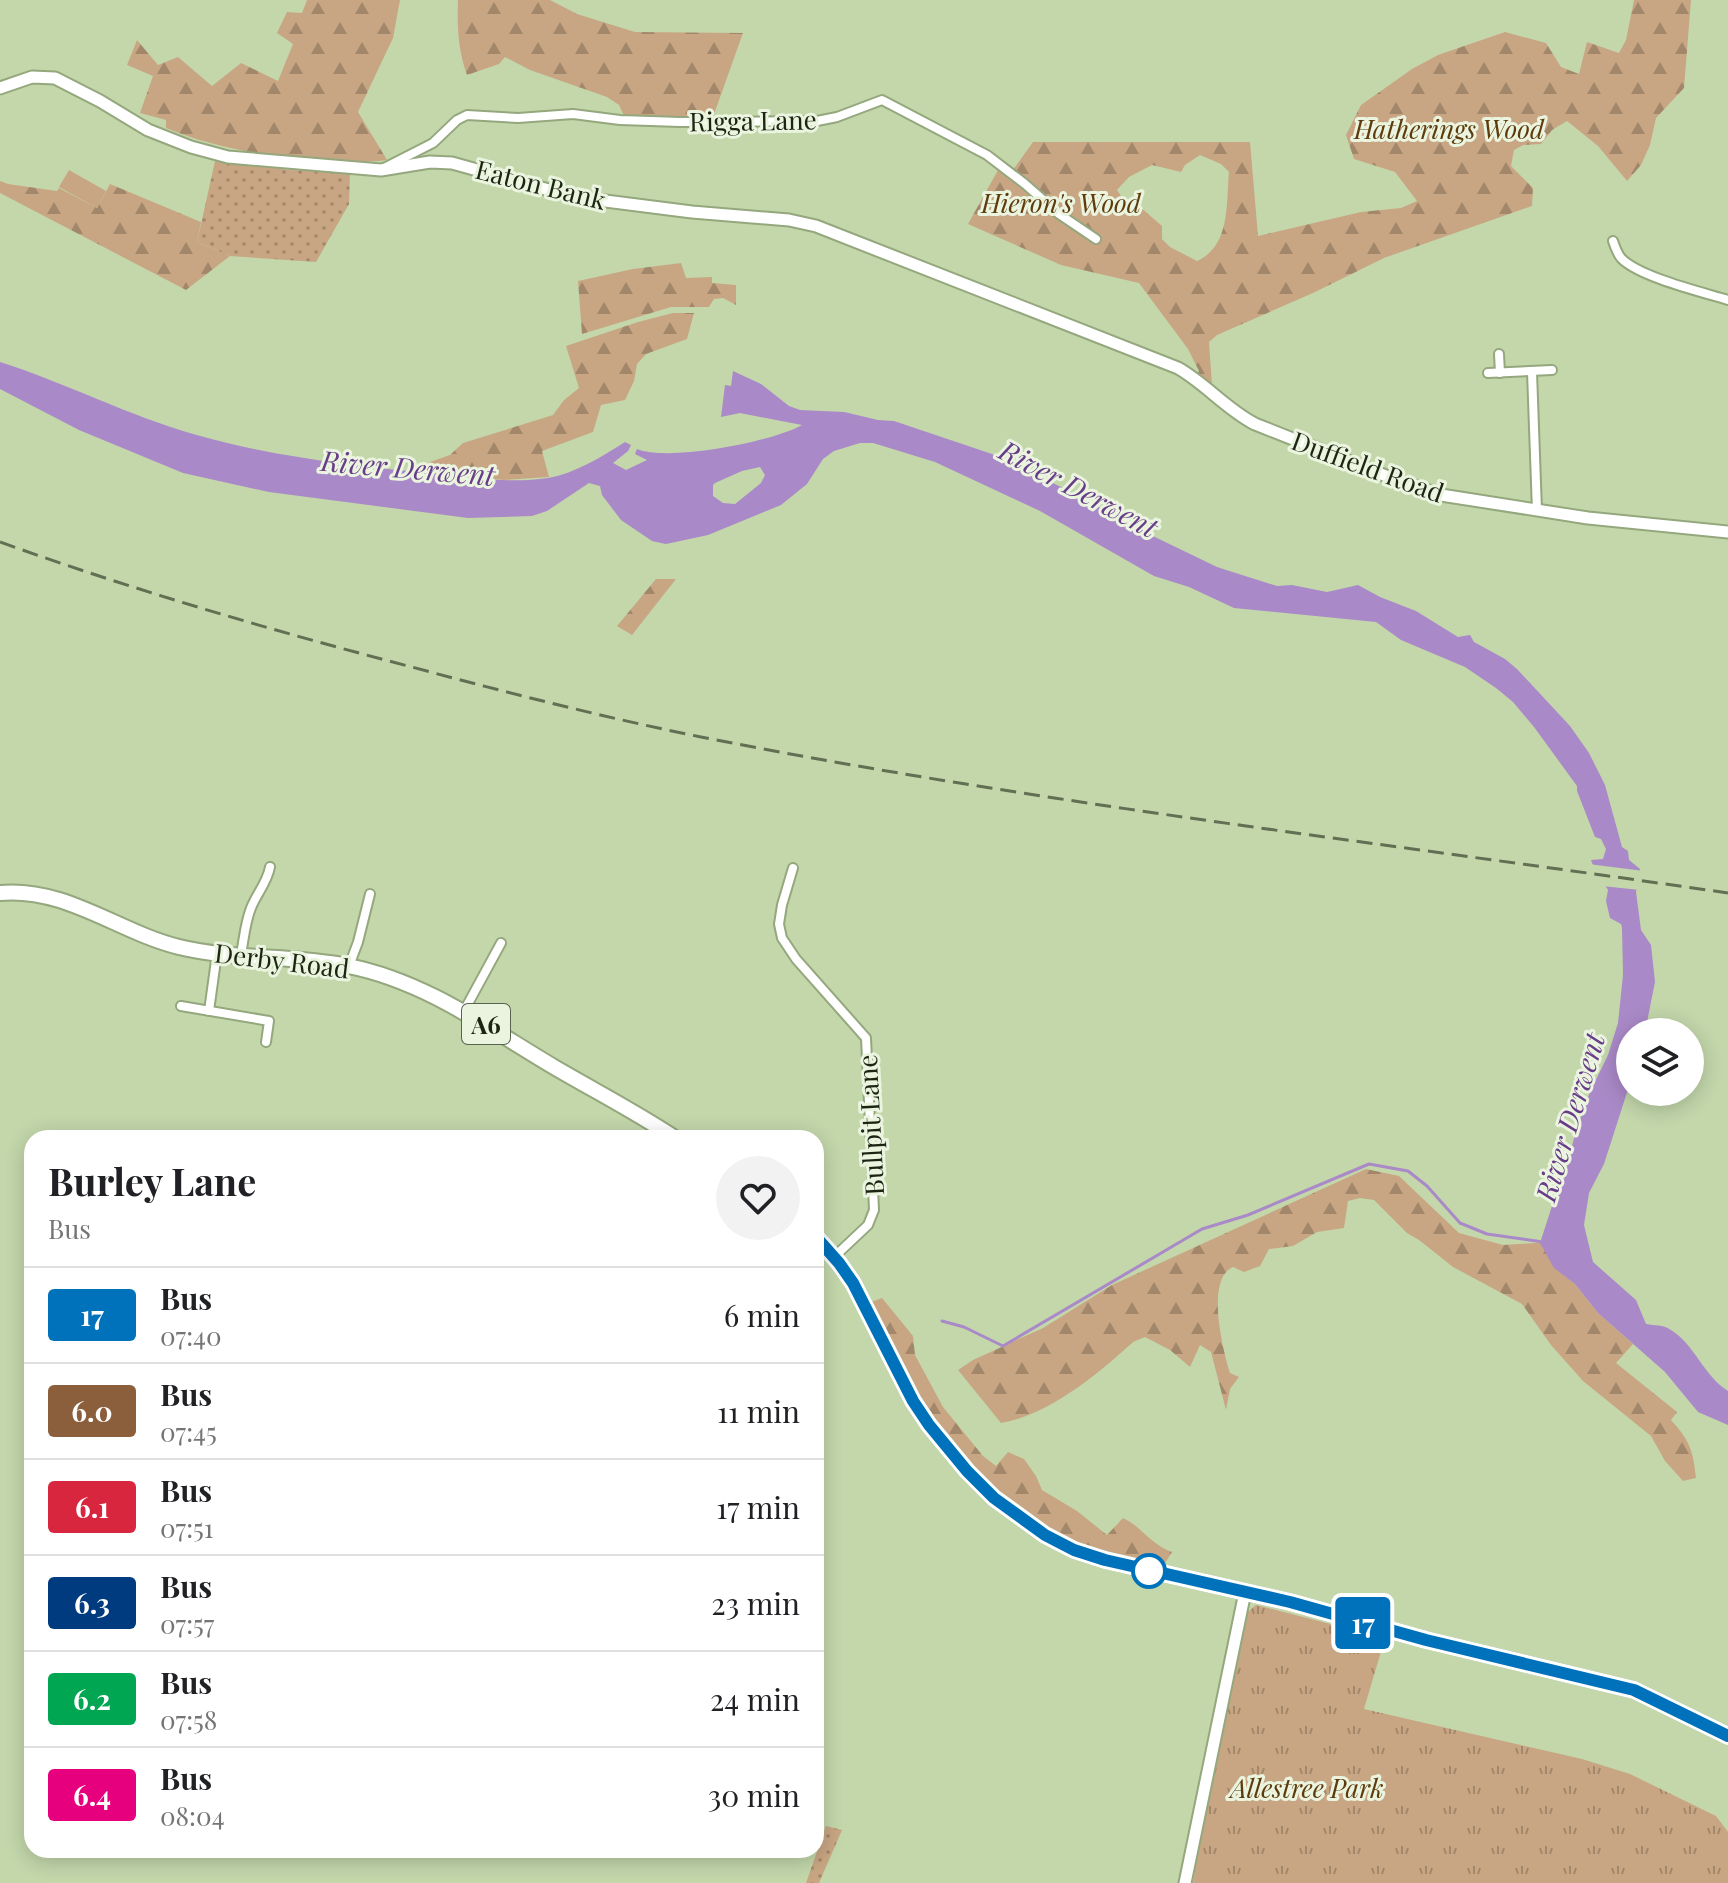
<!DOCTYPE html>
<html lang="en">
<head>
<meta charset="utf-8">
<style>
	:root { --surface:#fff; --page:#f2f2f2; --text:#202124; --muted:#757577; --line:#e0e0e0 }
	body { margin:0; font-family:"Playfair Display",serif; background:var(--page); color:var(--text); height:100vh; display:flex; flex-direction:column; font-size:30px; white-space:nowrap }
	* { box-sizing:border-box; margin:0 }
	p { font-size:26px; color:var(--muted) }
	.icon { flex:none; width:44px; height:44px; fill:none; stroke:currentColor; stroke-width:2; stroke-linecap:round; stroke-linejoin:round }
	.map { position:relative; flex:1; overflow:hidden }
	.sheet { position:absolute; left:24px; top:1130px; width:800px; height:728px; display:flex; flex-direction:column; background:var(--surface); border-radius:24px; box-shadow:0 4px 20px #0003 }
	.sheet>* { flex:none }
	.badge { padding:0 16px; border-radius:6px; font-size:28px; line-height:52px }
	.fabs { position:absolute; left:1616px; top:1018px; display:grid; gap:16px }
	.fabs a { display:grid; place-items:center; width:88px; height:88px; border-radius:50%; background:var(--surface); box-shadow:0 4px 20px #0003; font-size:40px }
	.map>.badge { position:absolute; translate:-50% -50%; box-shadow:0 0 0 4px #fff }
	.round { display:grid; place-items:center; flex:none; width:84px; height:84px; border-radius:42px; background:var(--page) }
	.overview { display:flex; align-items:center; justify-content:space-between; height:136px; padding:0 24px }
	h1 { font-size:38px; font-weight:700; line-height:60px }
	ul { padding:0; list-style:none }
	li { display:flex; align-items:center; gap:24px; height:96px; padding:0 24px; border-top:2px solid var(--line) }
	li div { flex:1 }
	li b { display:block; font-size:30px }
	li em { font-style:normal }
	li .badge { min-width:88px; font-weight:700; text-align:center }
	.map>svg:first-child { display:block }
	.grass { fill:url(#grass-dots) }
	.forest { fill:url(#forest-firs); fill-rule:evenodd }
	.park { fill:url(#park-tufts) }
	.pitch { fill:#c8a683 }
	.water { fill:#aa89c8; fill-rule:evenodd }
	.pier { fill:#c3d7ab }
	.lines { fill:none; stroke-linecap:round; stroke-linejoin:round }
	.stream { stroke:#aa89c8; stroke-width:3 }
	.minor-casing { stroke:#94a77d; stroke-width:12 }
	.tertiary-casing { stroke:#94a77d; stroke-width:15 }
	.trunk-casing { stroke:#94a77d; stroke-width:18 }
	.minor { stroke:#fff; stroke-width:8 }
	.tertiary { stroke:#fff; stroke-width:11 }
	.trunk { stroke:#fff; stroke-width:14 }
	.rail { stroke:#626f52; stroke-width:3; stroke-dasharray:16 8; stroke-linecap:butt }
	.line-casing { stroke:#fff; stroke-width:18 }
	.line { stroke:#0072bc; stroke-width:12 }
	.stop-dot { fill:#fff; stroke:#0072bc; stroke-width:4 }
	.labels { text-anchor:middle; dominant-baseline:central; stroke-width:6; stroke-linejoin:round; paint-order:stroke }
	.shield { fill:#eaf4de; stroke:#5a6250; stroke-width:2 }
	.shield-label { font-size:24px; font-weight:bold; fill:#1c2413 }
	.street-label { font-size:26px; fill:#1c2413; stroke:#eaf4de }
	.park-label { font-size:26px; font-style:italic; fill:#5e3b0d; stroke:#eaf4de }
	.water-label { font-size:28px; font-style:italic; fill:#673c89; stroke:#eaf4de }
</style>
</head>
<body>
<div class="map">
<svg width="1728" height="1883" viewBox="0 0 1728 1883">
	<defs>
		<pattern id="grass-dots" width="8" height="8" patternUnits="userSpaceOnUse" patternTransform="scale(2)"><rect width="8" height="8" fill="#c8a683"/><path d="M2 2h.1M6 6h.1" fill="none" stroke="#a2876a" stroke-width="1.8" stroke-linecap="round"/></pattern>
		<pattern id="forest-firs" width="22" height="20" patternUnits="userSpaceOnUse" patternTransform="scale(2)"><rect width="22" height="20" fill="#c8a683"/><path d="M5 1l3.5 6h-7zM16 11l3.5 6h-7z" fill="#a2876a"/></pattern>
		<pattern id="park-tufts" width="24" height="20" patternUnits="userSpaceOnUse" patternTransform="scale(2)"><rect width="24" height="20" fill="#c8a683"/><path d="M3 7l-1-3M5 7V3M7 7l1-3M15 17l-1-3M17 17v-4M19 17l1-3" fill="none" stroke="#a2876a"/></pattern>
	</defs>
	<rect width="100%" height="100%" fill="#c3d7ab"/>
	<!-- grass -->
	<g class="grass">
		<polygon points="215,161 290,170 350,173 349,204 316,262 230,256 197,242"/>
		<polygon points="826,1826 842,1830 819,1883 806,1883"/>
	</g>
	<!-- forest -->
	<g class="forest">
		<path d="M 307,0 L 400,0 L 393,38 L 358,112 L 387,160 C 366,163 345,161 324,160 C 270,157 217,149 166,128 L 166,120 L 140,113 L 153,76 L 127,65 L 137,40 L 158,65 L 178,57 L 212,86 L 241,63 L 278,81 L 293,44 L 277,33 L 287,12 L 302,13 Z"/>
		<path d="M 458,0 L 550,0 L 577,14 L 635,32 L 743,33 L 713,117 L 624,116 L 619,105 L 607,97 L 530,70 L 505,57 L 499,64 L 467,75 C 458,50 457,26 458,0 Z"/>
		<path d="M 1634,0 L 1691,0 L 1684,88 L 1656,118 L 1650,145 L 1641,165 L 1627,181 L 1598,146 L 1567,121 L 1552,130 L 1541,144 L 1523,145 L 1514,150 L 1511,166 L 1533,188 L 1532,206 L 1384,258 L 1313,293 L 1217,335 L 1209,342 L 1212,385 L 1197,375 L 1199,371 L 1188,349 L 1139,283 L 1061,265 L 968,224 L 1002,163 L 1013,170 L 1033,142 L 1250,142 L 1258,236 L 1361,212 L 1401,208 L 1417,201 L 1395,172 L 1354,159 L 1346,135 L 1361,105 L 1412,69 L 1438,55 L 1505,32 L 1546,43 L 1561,67 L 1579,74 L 1587,42 L 1619,53 L 1626,40 ZM 1200,155 L 1221,164 L 1229,172 C 1226,202 1231,246 1197,261 L 1170,247 L 1162,239 L 1162,226 L 1139,206 L 1131,211 L 1117,190 L 1129,177 L 1152,165 L 1181,172 L 1185,165 Z"/>
		<polygon points="0,181 8,184 57,191 59,188 97,208 110,184 201,222 197,242 230,256 186,290 0,193"/>
		<polygon points="681,263 686,278 712,277 712,283 736,285 736,305 723,298 714,299 709,307 671,307 582,334 578,281 633,269"/>
		<polygon points="673,313 694,313 687,339 646,354 637,364 634,381 625,400 601,405 593,432 542,451 549,477 504,480 430,474 430,462 450,455 463,443 553,415 564,400 579,388 566,346 638,322"/>
		<polygon points="656,579 676,579 632,635 617,626"/>
		<path d="M 1366,1169 L 1399,1176 L 1459,1233 L 1503,1245 L 1550,1242 L 1555,1268 L 1575,1284 L 1598,1313 L 1633,1344 L 1616,1363 L 1677,1412 L 1671,1420 C 1690,1441 1693,1450 1696,1478 L 1683,1481 L 1665,1461 L 1651,1436 L 1583,1381 L 1551,1345 L 1522,1304 L 1453,1267 L 1419,1240 L 1407,1233 L 1374,1200 L 1360,1198 L 1348,1201 L 1344,1228 L 1317,1232 L 1293,1246 L 1269,1249 L 1260,1266 L 1244,1272 L 1233,1267 C 1205,1279 1223,1350 1230,1373 L 1239,1377 L 1230,1389 L 1226,1410 L 1211,1352 L 1200,1345 L 1190,1367 L 1170,1350 L 1145,1337 L 1133,1342 C 1098,1374 1049,1415 1001,1423 L 958,1370 L 973,1360 L 1043,1328 L 1112,1285 Z"/>
		<path d="M 882,1298 L 913,1336 L 915,1355 L 943,1407 L 983,1456 L 996,1466 L 1008,1452 L 1024,1459 L 1036,1476 L 1042,1490 L 1077,1511 L 1107,1535 L 1123,1518 C 1141,1526 1151,1545 1172,1552 L 1165,1563 C 1143,1559 1121,1557 1099,1550 C 1028,1526 968,1472 927,1410 C 905,1377 890,1337 871,1302 Z"/>
	</g>
	<!-- park -->
	<polygon class="park" points="1256,1605 1385,1638 1364,1709 1582,1759 1630,1774 1716,1816 1728,1832 1728,1883 1193,1883 1214,1754 1244,1615"/>
	<!-- pitch -->
	<polygon class="pitch" points="69,170 106,191 97,208 59,187"/>
	<!-- water -->
	<path class="water" d="M 0,362 C 66,383 127,415 193,434 C 269,456 348,465 427,473 C 466,477 509,484 548,478 C 576,473 601,457 625,442 L 631,445 L 628,451 L 613,463 L 626,470 L 647,460 L 635,454 L 637,449 C 668,462 772,442 802,425 L 740,413 L 721,417 L 725,385 L 731,386 L 733,371 L 761,384 L 789,406 L 800,410 L 844,412 L 878,420 L 894,421 L 992,454 L 1082,497 L 1128,524 L 1217,567 L 1242,575 L 1277,586 L 1292,585 L 1327,592 L 1358,585 L 1380,597 L 1416,611 L 1458,637 L 1470,635 L 1474,642 L 1505,659 L 1517,669 L 1570,726 L 1589,753 L 1605,785 L 1622,847 L 1628,851 L 1629,860 L 1640,869 L 1636,892 L 1641,930 L 1651,945 L 1655,982 L 1645,1032 L 1630,1032 L 1630,1083 L 1604,1164 L 1589,1193 L 1584,1225 L 1593,1262 L 1636,1300 L 1646,1324 C 1655,1326 1662,1324 1671,1330 C 1695,1345 1703,1375 1728,1391 L 1728,1425 L 1698,1412 L 1665,1372 L 1598,1313 L 1575,1284 L 1554,1268 L 1540,1243 L 1552,1206 L 1562,1187 L 1576,1130 L 1590,1092 L 1608,1055 L 1618,1023 L 1623,975 L 1622,928 L 1621,924 L 1610,918 L 1606,901 L 1608,890 L 1592,863 L 1591,860 L 1603,859 L 1606,849 L 1601,839 L 1595,837 L 1577,791 L 1577,786 L 1534,727 L 1513,702 L 1496,688 L 1465,667 L 1401,640 L 1376,622 L 1234,608 L 1189,587 L 1154,576 L 1040,511 L 935,462 L 873,443 L 860,443 L 834,451 L 823,459 L 807,484 L 781,505 L 708,535 L 666,544 L 652,541 L 621,520 L 602,495 L 600,486 L 589,483 L 547,511 L 532,516 L 468,518 L 269,492 L 183,473 L 79,430 L 0,389 ZM 760,467 L 765,475 L 761,483 L 735,504 L 723,503 L 713,496 L 713,485 L 715,483 L 742,471 Z"/>
	<!-- pier -->
	<polygon class="pier" points="1588,864 1644,871 1640,890 1602,886"/>
	<g class="lines">
		<!-- stream -->
		<polyline class="stream" points="942,1321 964,1327 1003,1346 1202,1229 1248,1215 1369,1164 1408,1171 1427,1186 1460,1223 1487,1234 1543,1242"/>
		<!-- minor casing -->
		<g class="minor-casing">
			<g id="minor">
				<polyline points="382,169 433,143 457,120 467,115 518,118 573,114 620,120 680,122 817,121 837,117 882,100 987,155 1025,184 1059,214 1096,239"/>
				<path d="M 1613,241 C 1615,247 1617,253 1621,258 C 1639,277 1702,292 1728,300"/>
				<polyline points="1499,354 1500,373"/>
				<polyline points="1532,372 1537,511"/>
				<polyline points="1488,373 1552,370"/>
				<polyline points="793,868 782,905 779,924 782,938 796,959 866,1038 874,1210 868,1225 834,1257"/>
				<path d="M 241,954 C 244,939 245,923 251,908 C 257,893 267,883 270,867"/>
				<polyline points="349,966 358,942 370,894"/>
				<polyline points="181,1006 269,1021 266,1042"/>
				<polyline points="209,1011 217,953"/>
				<polyline points="464,1011 501,943"/>
			</g>
		</g>
		<!-- tertiary casing -->
		<g class="tertiary-casing">
			<g id="tertiary">
				<path d="M 0,88 L 32,77 L 55,78 L 100,101 L 148,130 L 191,147 L 228,157 L 381,170 L 430,162 L 452,163 L 574,197 L 692,212 L 789,220 L 816,226 L 1178,368 C 1206,384 1226,409 1255,424 L 1391,478 L 1441,495 L 1588,518 L 1728,532"/>
				<polyline points="1185,1883 1245,1592"/>
			</g>
		</g>
		<!-- trunk casing -->
		<g class="trunk-casing">
			<g id="trunk">
				<path d="M 0,893 C 66,887 118,932 179,947 C 233,960 292,955 348,966 C 425,981 488,1028 554,1067 C 595,1091 636,1112 675,1138"/>
				<polyline points="816,1237 839,1263 853,1283 913,1401 929,1425 967,1471 994,1498 1045,1535 1074,1550 1105,1560 1290,1602 1426,1640 1634,1690 1728,1736"/>
			</g>
		</g>
		<!-- minor -->
		<use href="#minor" class="minor"/>
		<!-- tertiary -->
		<use href="#tertiary" class="tertiary"/>
		<!-- trunk -->
		<use href="#trunk" class="trunk"/>
		<!-- rail -->
		<path class="rail" d="M 0,542 C 134,590 270,630 408,666 C 505,692 602,717 701,737 C 1041,804 1385,843 1728,893"/>
	</g>
	<g class="lines">
		<!-- line casing -->
		<g class="line-casing">
			<polyline id="line" points="816,1237 839,1263 853,1283 913,1401 929,1425 967,1471 994,1498 1045,1535 1074,1550 1105,1560 1290,1602 1426,1640 1634,1690 1728,1736"/>
		</g>
		<!-- line -->
		<use href="#line" class="line"/>
	</g>
	<!-- markers -->
	<circle class="stop-dot" cx="1149" cy="1571" r="16"/>
	<g class="labels">
		<!-- shield labels -->
		<rect class="shield" x="462" y="1004" width="48" height="40" rx="6"/>
		<g class="shield-label">
			<text x="486" y="1024">A6</text>
		</g>
		<!-- street labels -->
		<g class="street-label">
			<text transform="translate(753 120) rotate(-1)">Rigga Lane</text>
			<text transform="translate(541 184) rotate(14)">Eaton Bank</text>
			<text transform="translate(1368 466) rotate(20)">Duffield Road</text>
			<text transform="translate(282 960) rotate(7)">Derby Road</text>
			<text transform="translate(870 1125) rotate(-93)">Bullpit Lane</text>
		</g>
		<!-- park labels -->
		<g class="park-label">
			<text x="1449" y="128">Hatherings Wood</text>
			<text x="1061" y="202">Hieron's Wood</text>
			<text x="1307" y="1787">Allestree Park</text>
		</g>
		<!-- water labels -->
		<g class="water-label">
			<text transform="translate(408 467) rotate(5)">River Derwent</text>
			<text transform="translate(1079 488) rotate(28)">River Derwent</text>
			<text transform="translate(1569 1117) rotate(-73)">River Derwent</text>
		</g>
	</g>
</svg>
<div class="fabs">
<a><svg class="icon" aria-label="layers" viewBox="0 0 24 24"><path d="M12 4l9 5-9 5-9-5zM3 14l9 5 9-5"/></svg></a>
</div>
<b class="badge" style="left:1363px;top:1623px;background:#0072bc;color:#fff">17</b>
<section class="sheet">
<div class="overview"><div><h1>Burley Lane</h1><p>Bus</p></div><a class="round"><svg class="icon" aria-label="heart" viewBox="0 0 24 24"><path d="M12 20l-8-8c-3-5 5-10 8-4 3-6 11-1 8 4z"/></svg></a></div>
<ul>
<li><span class="badge" style="background:#0072bc;color:#fff">17</span><div><b>Bus</b><p>07:40</p></div><em>6 min</em></li>
<li><span class="badge" style="background:#8b5e3c;color:#fff">6.0</span><div><b>Bus</b><p>07:45</p></div><em>11 min</em></li>
<li><span class="badge" style="background:#d7263d;color:#fff">6.1</span><div><b>Bus</b><p>07:51</p></div><em>17 min</em></li>
<li><span class="badge" style="background:#003b80;color:#fff">6.3</span><div><b>Bus</b><p>07:57</p></div><em>23 min</em></li>
<li><span class="badge" style="background:#00a651;color:#fff">6.2</span><div><b>Bus</b><p>07:58</p></div><em>24 min</em></li>
<li><span class="badge" style="background:#e6007e;color:#fff">6.4</span><div><b>Bus</b><p>08:04</p></div><em>30 min</em></li>
</ul>
</section>
</div>
</body>
</html>
